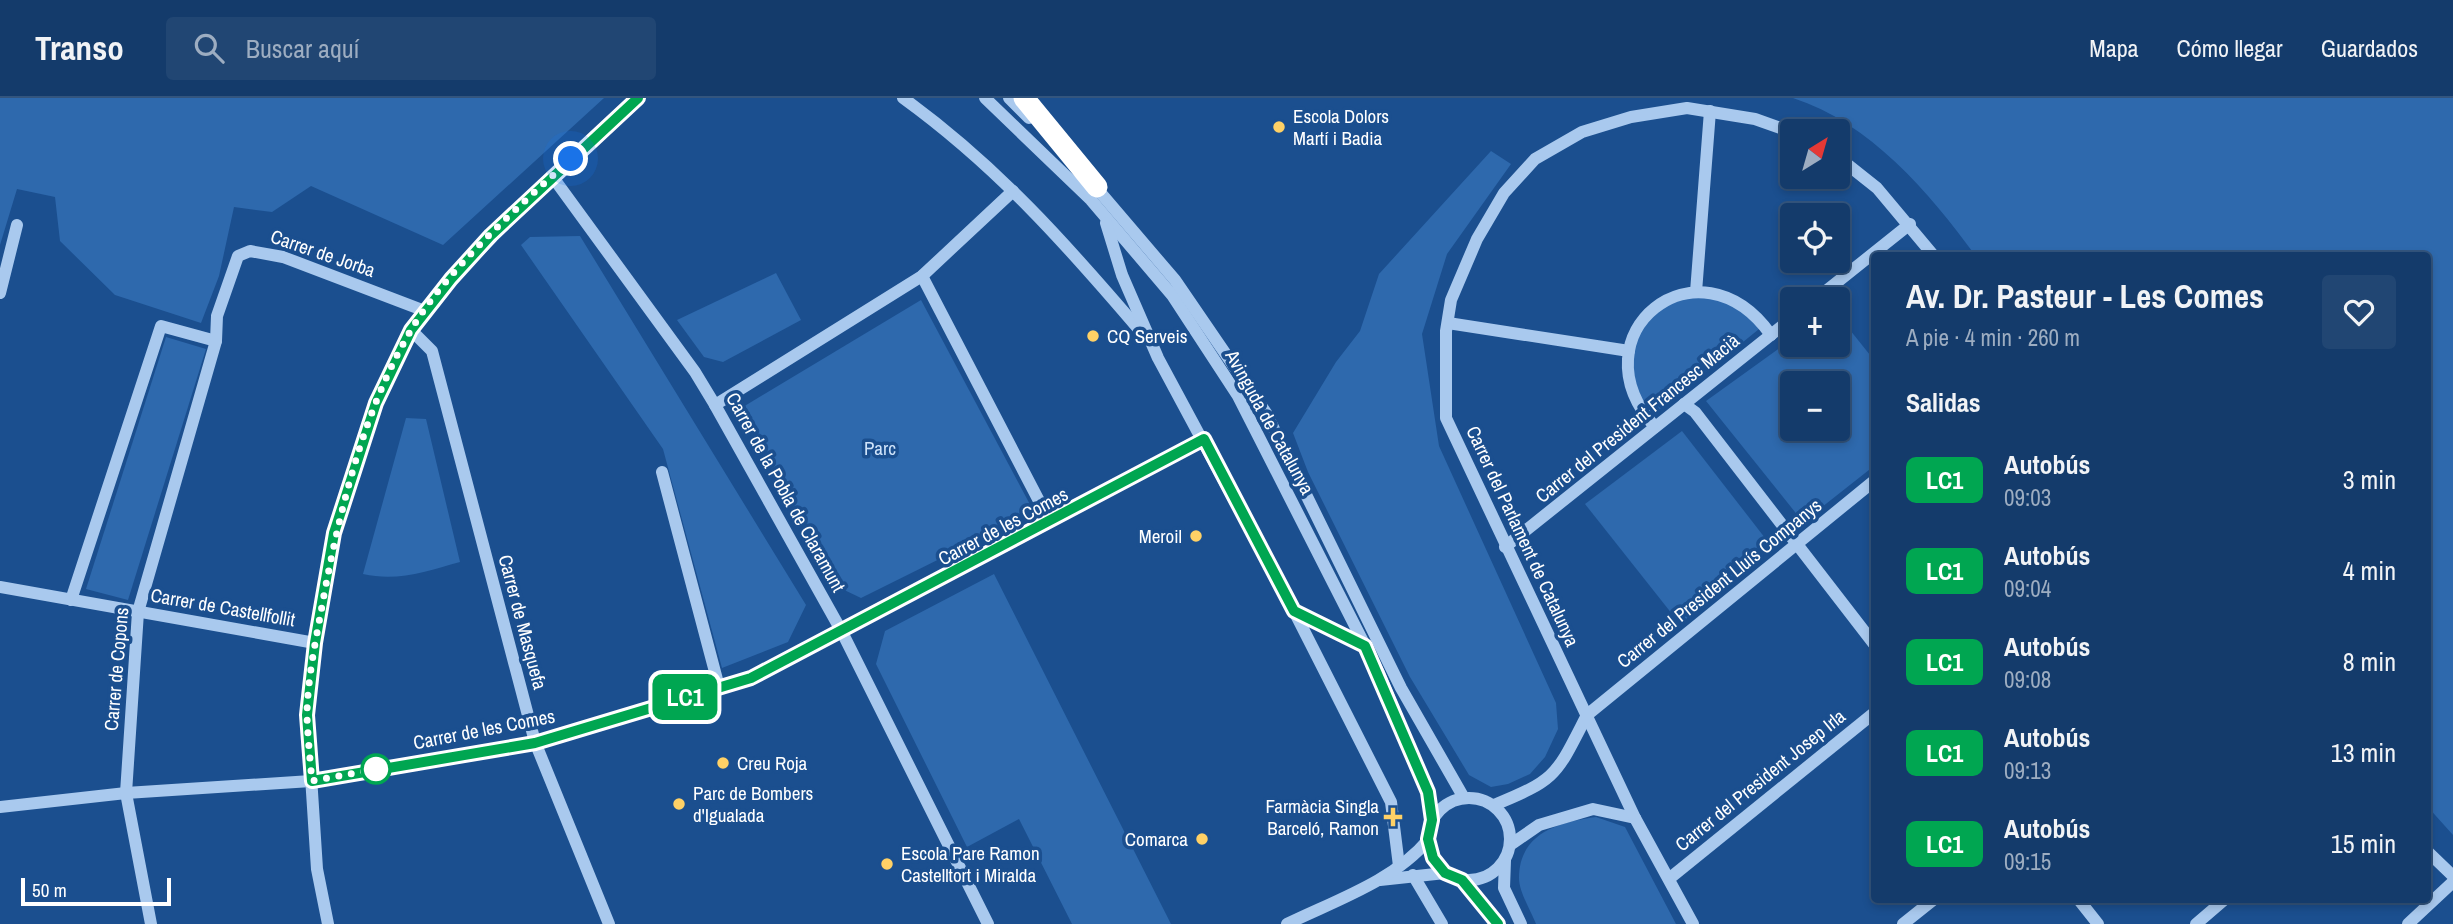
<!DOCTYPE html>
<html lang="es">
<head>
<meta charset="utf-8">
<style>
	:root { --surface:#143b6b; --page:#214673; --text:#f1f3f6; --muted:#9dadc1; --line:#33557e }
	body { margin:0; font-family:"Archivo Narrow",sans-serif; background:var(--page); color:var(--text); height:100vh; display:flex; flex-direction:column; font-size:26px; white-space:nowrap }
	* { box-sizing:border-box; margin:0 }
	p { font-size:23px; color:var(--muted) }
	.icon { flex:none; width:38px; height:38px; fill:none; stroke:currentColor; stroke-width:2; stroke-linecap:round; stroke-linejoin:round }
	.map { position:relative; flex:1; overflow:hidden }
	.side { position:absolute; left:1871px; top:154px; width:560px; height:651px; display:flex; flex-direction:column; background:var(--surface); border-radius:7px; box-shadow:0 4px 10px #0003,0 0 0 2px var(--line) }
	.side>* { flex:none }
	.badge { padding:0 14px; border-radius:10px; font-size:24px; line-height:46px }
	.needle { width:46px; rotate:37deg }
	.controls { position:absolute; left:1780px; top:21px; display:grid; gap:14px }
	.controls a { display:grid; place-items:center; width:70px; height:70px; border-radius:7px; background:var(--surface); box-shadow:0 4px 10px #0003,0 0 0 2px var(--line); font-size:35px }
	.scale { position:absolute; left:21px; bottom:18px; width:150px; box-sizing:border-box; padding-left:7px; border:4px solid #fff; border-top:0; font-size:19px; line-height:24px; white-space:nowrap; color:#fff; -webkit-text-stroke:5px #1b4f8f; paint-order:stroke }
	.you { position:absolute; width:35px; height:35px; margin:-18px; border:5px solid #fff; border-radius:50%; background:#1a73e8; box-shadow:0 0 0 10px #1a73e833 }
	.map>.badge { position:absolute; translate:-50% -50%; box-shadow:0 0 0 4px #fff }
	h2 { padding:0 35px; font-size:26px; line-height:63px }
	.round { display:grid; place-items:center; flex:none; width:74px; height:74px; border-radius:7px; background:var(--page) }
	.summary { display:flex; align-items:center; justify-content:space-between; height:119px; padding:0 35px }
	h1 { font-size:33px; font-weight:800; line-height:52px }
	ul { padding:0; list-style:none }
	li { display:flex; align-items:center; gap:21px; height:91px; padding:0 35px }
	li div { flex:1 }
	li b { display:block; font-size:26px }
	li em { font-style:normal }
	li .badge { min-width:77px; font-weight:700; text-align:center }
	header { display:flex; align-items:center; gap:42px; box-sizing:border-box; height:98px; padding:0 35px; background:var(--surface); border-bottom:2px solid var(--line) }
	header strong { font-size:33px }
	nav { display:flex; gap:38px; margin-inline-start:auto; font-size:24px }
	.search { width:490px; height:63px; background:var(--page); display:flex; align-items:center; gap:18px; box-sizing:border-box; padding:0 24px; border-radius:7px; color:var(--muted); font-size:26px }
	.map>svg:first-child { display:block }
	.green { fill:#2e69ad; fill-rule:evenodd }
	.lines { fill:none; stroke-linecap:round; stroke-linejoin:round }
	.minor { stroke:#a9c9ee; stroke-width:12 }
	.highway { stroke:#fff; stroke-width:21 }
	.line-casing { stroke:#fff; stroke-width:16 }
	.line { stroke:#00a651; stroke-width:10 }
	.walk { stroke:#fff; stroke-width:7; stroke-dasharray:0 12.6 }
	.poi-dot { fill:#ffd166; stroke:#1b4f8f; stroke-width:2.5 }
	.stop-dot { fill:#fff; stroke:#00a651; stroke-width:3.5 }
	.labels { text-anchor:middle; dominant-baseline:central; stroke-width:7; stroke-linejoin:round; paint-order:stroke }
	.poi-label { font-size:19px; fill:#fff; stroke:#1b4f8f; text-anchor:start }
	.street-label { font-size:19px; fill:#fff; stroke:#1b4f8f }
	.park-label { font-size:19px; fill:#cfe3fa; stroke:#1b4f8f }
</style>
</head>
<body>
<header>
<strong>Transo</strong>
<div class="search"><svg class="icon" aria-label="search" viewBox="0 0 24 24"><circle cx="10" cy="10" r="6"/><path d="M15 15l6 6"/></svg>Buscar aquí</div>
<nav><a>Mapa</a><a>Cómo llegar</a><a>Guardados</a></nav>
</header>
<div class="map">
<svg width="2453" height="826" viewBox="0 0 2453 826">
	<rect width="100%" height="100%" fill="#1b4f8f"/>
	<!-- green -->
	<g class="green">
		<polygon points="0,0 604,0 443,147 311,88 272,114 234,109 219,178 201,225 115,197 60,143 55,99 17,91 0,147"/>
		<path d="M 1793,0 L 2453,0 L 2453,737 L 2427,708 L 2427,158 L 1975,157 C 1929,94 1870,25 1793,0 Z"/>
		<polygon points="1491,53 1511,66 1447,156 1422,236 1439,348 1556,605 1558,631 1545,659 1530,676 1508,686 1491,689 1469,677 1410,579 1308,374 1293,335 1336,264 1360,233 1379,176"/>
		<polygon points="580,138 806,507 788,544 722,570 663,351 521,147 530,139"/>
		<polygon points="776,175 801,222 723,264 704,259 677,222"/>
		<polygon points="1719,196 1764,227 1648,321 1639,312 1630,247 1639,226 1674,199"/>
		<polygon points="921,202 1034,414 861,500 838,489 738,312"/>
		<path d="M 1838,217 L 1874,262 L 1874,368 L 1803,424 L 1706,303 L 1792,241 L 1792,247 L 1838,247 ZM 1792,285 L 1838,285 L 1838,331 L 1792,331 Z"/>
		<polygon points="166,239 206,251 128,502 86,491"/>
		<path d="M 406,320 L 426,321 L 460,464 C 427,473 398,484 363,476 Z"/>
		<polygon points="1682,333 1772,449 1680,526 1585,406"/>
		<polygon points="994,476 1171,826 1072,826 1019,721 967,749 876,566 885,533"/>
		<path d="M 1596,719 L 1625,729 L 1676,826 L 1536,826 C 1531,813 1519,794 1519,780 C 1519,735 1559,724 1596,719 Z"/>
	</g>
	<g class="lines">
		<!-- minor -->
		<g class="minor">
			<path d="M 903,0 C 997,68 1067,147 1142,235"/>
			<polyline points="985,0 1091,102 1172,197 1238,298 1379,575 1428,694 1432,722"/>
			<polyline points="1009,0 1029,20"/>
			<polyline points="1838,59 1877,90 1934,158"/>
			<polyline points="552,78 695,274 715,307 842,534 988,826"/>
			<polyline points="1093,86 1175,182 1266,315 1401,590 1464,700"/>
			<polyline points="1106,125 1122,177 1158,260 1294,513 1391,704 1399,768"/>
			<polyline points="922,178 1050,424"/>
			<polyline points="1696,194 1710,13"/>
			<polyline points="0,195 17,127"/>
			<polyline points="1816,201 1910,126"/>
			<polyline points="1448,225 1629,253"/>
			<polyline points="411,232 432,253 535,644 609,826"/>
			<polyline points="1684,306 1695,314 1874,546"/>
			<polyline points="715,307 922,178 1013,93"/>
			<path d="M 1655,329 C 1572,236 1699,135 1771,237"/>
			<polyline points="662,374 719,589"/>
			<polyline points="1505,449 1792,220"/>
			<polyline points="0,489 315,545"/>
			<polyline points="71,502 161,228 216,243"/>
			<polyline points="1294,513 1365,548"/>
			<circle cx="1469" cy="741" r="41"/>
			<path d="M 1494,707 C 1558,681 1556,677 1587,617 L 1874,383"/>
			<polyline points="0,709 126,695 311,683 535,644 751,580 1204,341"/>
			<polyline points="1510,747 1539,727 1593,711 1635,720"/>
			<polyline points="2427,753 2453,778"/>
			<polyline points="1505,762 1504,790 1521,826"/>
			<polyline points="1413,777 1442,826"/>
			<polyline points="1670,780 1874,615"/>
			<polyline points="1380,782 1445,775"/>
			<polyline points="1462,782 1498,826"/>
			<polyline points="2079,802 2098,826"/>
			<polyline points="151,826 126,695 138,514 216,243 217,218 238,158 250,153 283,159 425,213"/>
			<polyline points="328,826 317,771 307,617 315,545 334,434 376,305 411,232 451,181 552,78 638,0"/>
			<path d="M 1287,826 C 1334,803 1394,783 1428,742"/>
			<polyline points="1693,826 1635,720 1446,320 1446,233 1451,202 1477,141 1504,95 1535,61 1582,34 1631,19 1687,10 1755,21 1792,34"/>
			<polyline points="1903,826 1933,802"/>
			<polyline points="2196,826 2224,802"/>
			<polyline points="2408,826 2453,784"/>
		</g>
		<!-- highway -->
		<polyline class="highway" points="1024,0 1097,89"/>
	</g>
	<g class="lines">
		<!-- line casing -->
		<g class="line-casing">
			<polyline id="line" points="638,0 491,137 451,181 411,232 376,305 334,435 315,545 307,617 312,683 535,645 751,580 1204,341 1294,513 1365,548 1428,694 1432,722 1428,741 1433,760 1445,775 1462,782 1498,826"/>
		</g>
		<!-- line -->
		<use href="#line" class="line"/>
		<!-- walk -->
		<path class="walk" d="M 376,671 L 312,683 C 310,662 308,640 307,619 C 307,587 314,551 320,519 C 337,424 361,316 411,232 C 446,172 519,108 571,61"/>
	</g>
	<!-- markers -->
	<g class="poi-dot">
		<circle cx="1279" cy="29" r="7"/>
		<circle cx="1093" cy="238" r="7"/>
		<circle cx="1196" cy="438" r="7"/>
		<circle cx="723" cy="665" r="7"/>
		<circle cx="679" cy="706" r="7"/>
		<path d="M1389.5 708.5h7v7h7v7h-7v7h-7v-7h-7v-7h7z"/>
		<circle cx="1202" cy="741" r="7"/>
		<circle cx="887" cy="766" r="7"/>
	</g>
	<circle class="stop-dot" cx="376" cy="671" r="14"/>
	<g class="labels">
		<!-- poi labels -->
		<g class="poi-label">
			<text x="1293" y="18">Escola Dolors<tspan x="1293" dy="22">Martí i Badia</tspan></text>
			<text x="1107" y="238">CQ Serveis</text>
			<text x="1182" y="438" text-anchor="end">Meroil</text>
			<text x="737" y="665">Creu Roja</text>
			<text x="693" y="695">Parc de Bombers<tspan x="693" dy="22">d'Igualada</tspan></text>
			<text x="1379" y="708" text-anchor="end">Farmàcia Singla<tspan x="1379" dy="22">Barceló, Ramon</tspan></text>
			<text x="1188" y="741" text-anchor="end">Comarca</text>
			<text x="901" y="755">Escola Pare Ramon<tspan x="901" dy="22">Castelltort i Miralda</tspan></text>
		</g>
		<!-- street labels -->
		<g class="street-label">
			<text transform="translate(323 155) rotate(19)">Carrer de Jorba</text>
			<text transform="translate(1637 320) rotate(-39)">Carrer del President Francesc Macià</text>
			<text transform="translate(1270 324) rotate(61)">Avinguda de Catalunya</text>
			<text transform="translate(786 394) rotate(61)">Carrer de la Pobla de Claramunt</text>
			<text transform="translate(1003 428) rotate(-28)">Carrer de les Comes</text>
			<text transform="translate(1523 438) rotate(65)">Carrer del Parlament de Catalunya</text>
			<text transform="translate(1719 485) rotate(-39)">Carrer del President Lluís Companys</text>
			<text transform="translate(223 509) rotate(10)">Carrer de Castellfollit</text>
			<text transform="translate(523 524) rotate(75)">Carrer de Masquefa</text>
			<text transform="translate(116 571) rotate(-85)">Carrer de Copons</text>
			<text transform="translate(484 631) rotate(-11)">Carrer de les Comes</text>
			<text transform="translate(1760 682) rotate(-39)">Carrer del President Josep Irla</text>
		</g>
		<!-- park labels -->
		<g class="park-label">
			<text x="880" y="350">Parc</text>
		</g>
	</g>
</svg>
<div class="controls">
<a><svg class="needle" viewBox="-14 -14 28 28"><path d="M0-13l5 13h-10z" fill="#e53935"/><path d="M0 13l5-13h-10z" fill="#9dadc1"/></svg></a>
<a><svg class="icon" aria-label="locate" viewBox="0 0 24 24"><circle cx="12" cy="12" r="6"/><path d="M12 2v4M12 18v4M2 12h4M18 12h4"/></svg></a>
<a>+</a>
<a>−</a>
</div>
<div class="scale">50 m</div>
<div class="you" style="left:571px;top:61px"></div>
<b class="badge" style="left:685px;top:599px;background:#00a651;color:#fff">LC1</b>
<section class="side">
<div class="summary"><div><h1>Av. Dr. Pasteur - Les Comes</h1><p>A pie · 4 min · 260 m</p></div><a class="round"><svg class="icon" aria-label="heart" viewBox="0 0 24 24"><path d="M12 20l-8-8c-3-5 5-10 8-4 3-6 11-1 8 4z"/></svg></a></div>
<h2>Salidas</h2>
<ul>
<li><span class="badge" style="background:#00a651;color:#fff">LC1</span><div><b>Autobús</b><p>09:03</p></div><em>3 min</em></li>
<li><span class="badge" style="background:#00a651;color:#fff">LC1</span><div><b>Autobús</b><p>09:04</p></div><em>4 min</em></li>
<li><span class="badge" style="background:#00a651;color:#fff">LC1</span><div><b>Autobús</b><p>09:08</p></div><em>8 min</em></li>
<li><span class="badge" style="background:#00a651;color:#fff">LC1</span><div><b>Autobús</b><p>09:13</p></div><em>13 min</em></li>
<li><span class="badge" style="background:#00a651;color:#fff">LC1</span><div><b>Autobús</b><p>09:15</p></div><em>15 min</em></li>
</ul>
</section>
</div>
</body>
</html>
